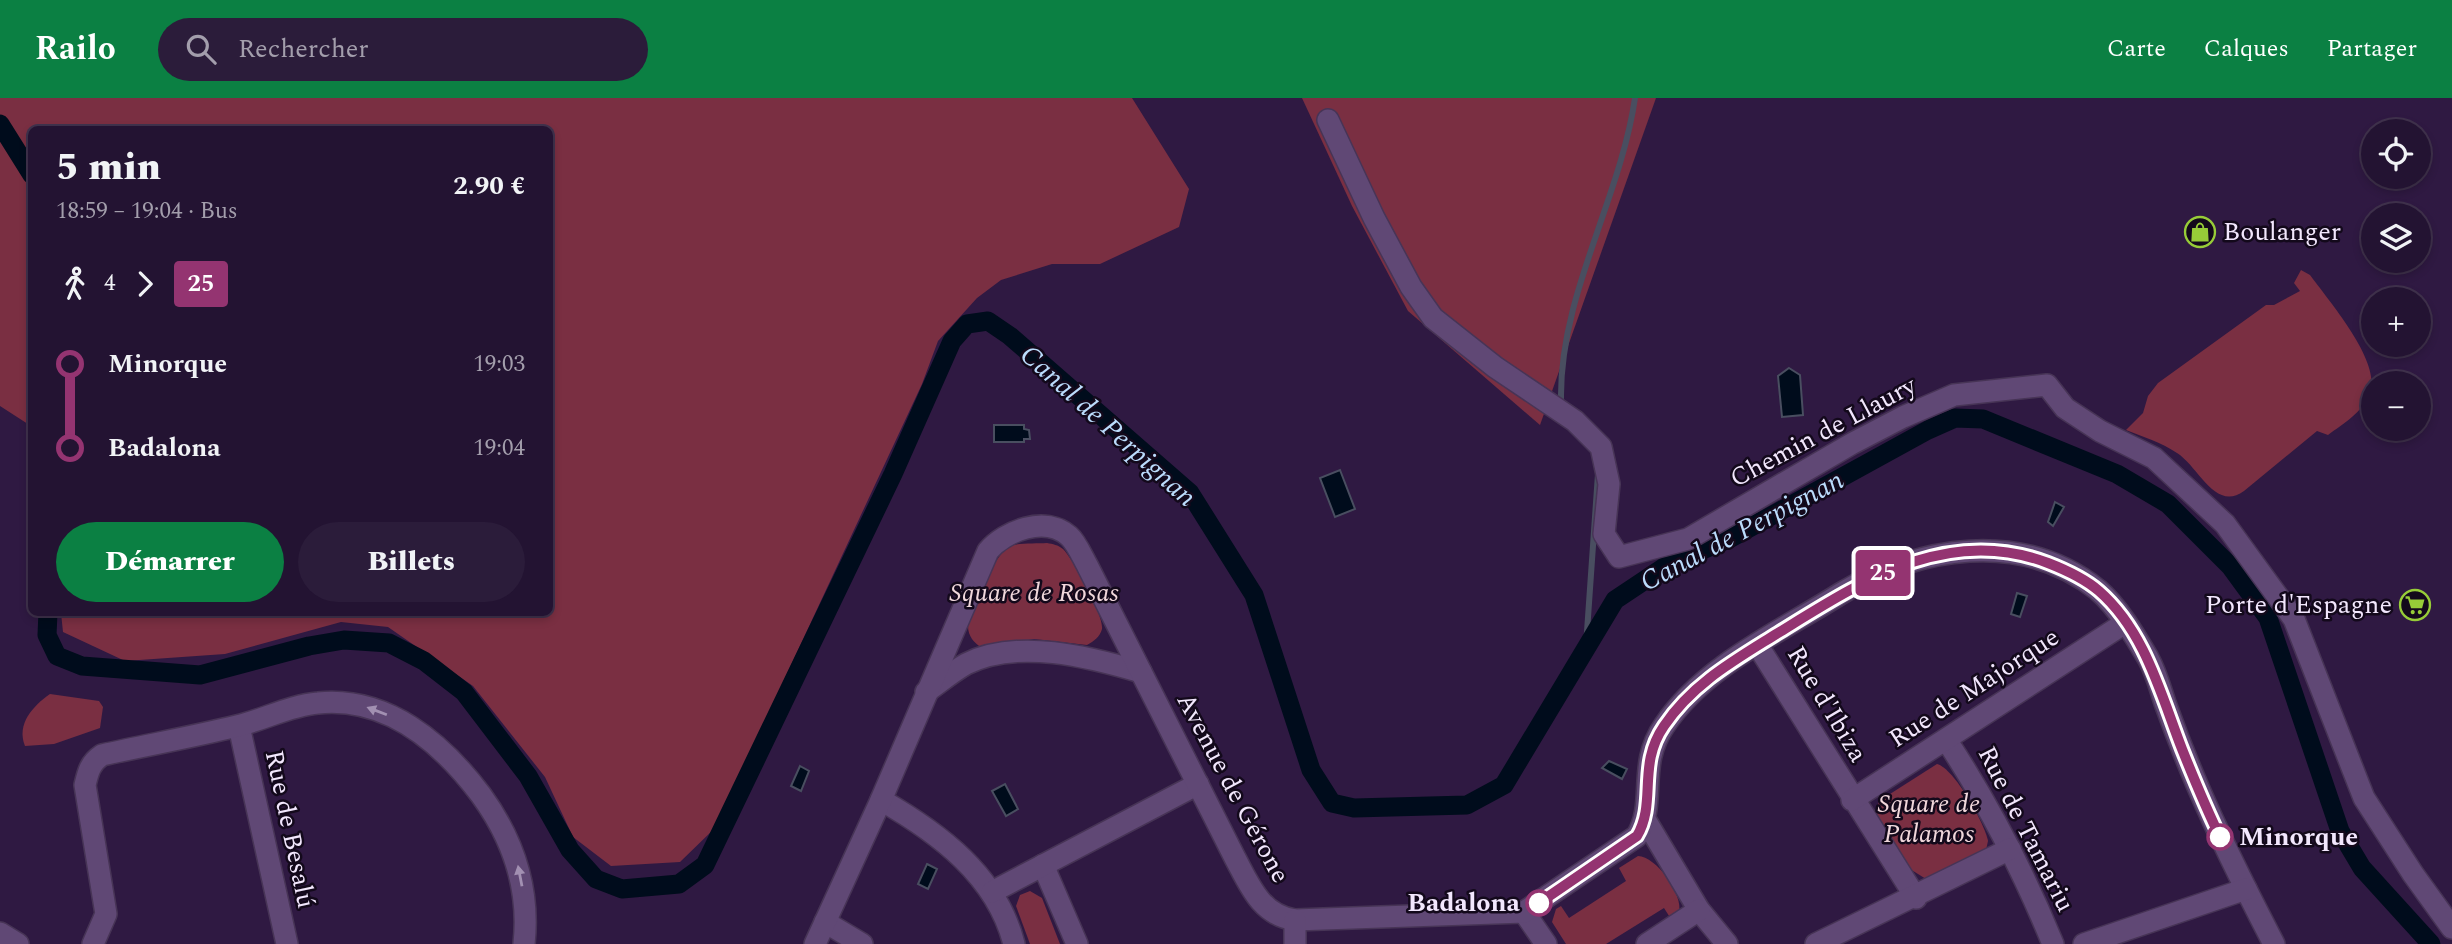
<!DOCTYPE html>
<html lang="fr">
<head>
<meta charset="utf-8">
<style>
	:root { --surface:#231332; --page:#2b1c3a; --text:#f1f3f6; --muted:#a39eac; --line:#40324d; --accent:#0b8043 }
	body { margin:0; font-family:Spectral,serif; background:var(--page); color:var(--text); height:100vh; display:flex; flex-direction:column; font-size:26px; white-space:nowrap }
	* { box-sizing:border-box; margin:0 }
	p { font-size:23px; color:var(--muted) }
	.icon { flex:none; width:38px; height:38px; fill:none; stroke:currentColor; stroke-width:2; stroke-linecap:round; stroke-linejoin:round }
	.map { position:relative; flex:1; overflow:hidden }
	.drawer { position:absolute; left:28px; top:28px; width:525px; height:490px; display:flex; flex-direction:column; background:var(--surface); border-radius:10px; box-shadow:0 4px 10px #0003,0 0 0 2px var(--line) }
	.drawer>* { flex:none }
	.badge { padding:0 14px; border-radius:5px; font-size:24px; line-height:46px }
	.buttons { position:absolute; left:2361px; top:21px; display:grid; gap:14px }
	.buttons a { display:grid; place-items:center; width:70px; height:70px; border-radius:50%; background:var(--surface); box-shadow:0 4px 10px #0003,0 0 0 2px var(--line); font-size:35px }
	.map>.badge { position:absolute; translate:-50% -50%; box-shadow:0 0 0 4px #fff }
	.legs { display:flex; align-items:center; gap:10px; height:77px; padding:0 28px; font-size:23px }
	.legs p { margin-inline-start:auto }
	.overview { display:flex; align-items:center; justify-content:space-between; height:119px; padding:0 28px }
	h1 { font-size:38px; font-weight:800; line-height:52px }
	.primary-button { display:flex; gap:14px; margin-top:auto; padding:14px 28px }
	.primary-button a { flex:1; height:80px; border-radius:42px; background:var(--accent); color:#fff; font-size:28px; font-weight:800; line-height:80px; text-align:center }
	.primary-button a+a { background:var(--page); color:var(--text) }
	ul { padding:0 28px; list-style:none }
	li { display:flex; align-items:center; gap:24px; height:84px; font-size:26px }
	li i { display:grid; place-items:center; width:10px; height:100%; margin:0 9px; background:currentColor }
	li i::after { content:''; width:18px; height:18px; margin:-9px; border:5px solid; border-radius:50%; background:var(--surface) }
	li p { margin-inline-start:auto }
	li:first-child i { background:linear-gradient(#0000 50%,currentColor 0) }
	li:last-child i { background:linear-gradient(currentColor 50%,#0000 0) }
	header { display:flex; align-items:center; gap:42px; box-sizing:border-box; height:98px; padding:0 35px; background:var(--accent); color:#fff }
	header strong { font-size:33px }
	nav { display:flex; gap:38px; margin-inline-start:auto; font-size:24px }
	.search { width:490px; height:63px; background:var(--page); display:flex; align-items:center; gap:18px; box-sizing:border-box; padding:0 24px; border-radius:38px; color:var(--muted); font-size:26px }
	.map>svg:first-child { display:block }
	.green { fill:#7a2f42 }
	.water { fill:#000c1c; stroke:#494e60; stroke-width:2 }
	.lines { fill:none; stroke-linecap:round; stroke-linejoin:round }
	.stream { stroke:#494e60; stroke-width:6 }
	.canal { stroke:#000c1c; stroke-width:19 }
	.minor-casing { stroke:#473456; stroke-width:24 }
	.minor { stroke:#604875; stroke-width:21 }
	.oneway { fill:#a290b2 }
	.line-1-casing { stroke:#fff; stroke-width:16 }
	.line-1 { stroke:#943471; stroke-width:10 }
	.stop-1-dot { fill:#fff; stroke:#943471; stroke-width:3.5 }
	.labels { text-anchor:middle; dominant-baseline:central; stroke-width:5; stroke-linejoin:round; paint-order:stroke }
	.poi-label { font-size:26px; fill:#f2e7fd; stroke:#13091b; text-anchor:start }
	.street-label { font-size:26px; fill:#f2e7fd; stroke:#13091b }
	.park-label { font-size:26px; font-style:italic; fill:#f0d7db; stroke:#13091b }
	.stop-label { font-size:26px; font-weight:bold; fill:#f2e7fd; stroke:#13091b; text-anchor:start }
	.water-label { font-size:28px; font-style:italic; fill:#bbdcfc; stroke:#13091b }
</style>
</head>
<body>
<header>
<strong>Railo</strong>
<div class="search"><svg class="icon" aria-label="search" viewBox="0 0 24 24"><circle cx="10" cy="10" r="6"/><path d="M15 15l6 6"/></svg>Rechercher</div>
<nav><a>Carte</a><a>Calques</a><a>Partager</a></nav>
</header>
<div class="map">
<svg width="2452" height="846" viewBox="0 0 2452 846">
	<rect width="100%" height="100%" fill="#2f1942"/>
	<!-- green -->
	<g class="green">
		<polygon points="0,0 1132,0 1189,91 1179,129 1100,166 1052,166 1001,182 977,200 938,243 922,286 715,730 680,764 611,768 573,739 545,679 473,588 388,529 341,524 225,556 125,563 63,534 61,515 550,514 550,32 32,32 31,328 0,308"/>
		<polygon points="1302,0 1656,0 1540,327 1408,213 1352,108"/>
		<path d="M 2301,172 L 2310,177 C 2329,203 2382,264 2370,295 C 2362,315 2344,325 2328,337 L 2317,333 L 2244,393 C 2215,414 2199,369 2177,355 C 2161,344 2143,339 2126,332 L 2143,315 L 2148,298 L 2158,285 L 2266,207 L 2274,207 L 2300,193 L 2294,185 Z"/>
		<path d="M 1047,445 C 1053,446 1058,447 1063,451 C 1073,461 1104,517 1102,531 C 1100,539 1094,543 1087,547 L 1034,541 L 982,550 C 974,545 968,538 968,528 C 968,514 996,456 1008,449 C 1019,444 1036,446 1047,445 Z"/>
		<path d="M 50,596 L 99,603 L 103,609 L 100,630 L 54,646 L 25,648 C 16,626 33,608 50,596 Z"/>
		<path d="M 1937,666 C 1954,670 1985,726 1988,743 L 1986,752 L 1926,781 L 1910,771 L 1876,715 L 1879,703 Z"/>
		<path d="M 1638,758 C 1656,758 1684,797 1679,815 L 1671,821 L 1664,810 L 1606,846 L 1566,846 L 1552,824 L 1556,811 L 1561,808 L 1569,820 L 1626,783 L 1619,770 Z"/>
		<polygon points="1030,793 1042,800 1060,846 1030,846 1016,808 1020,797"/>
	</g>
	<!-- water -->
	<g class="water">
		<polygon points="1789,270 1800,277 1803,317 1782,319 1778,278"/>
		<polygon points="994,327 1024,327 1024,331 1029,332 1030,341 1024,341 1024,344 994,344"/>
		<polygon points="1340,372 1355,411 1335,419 1320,380"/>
		<polygon points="2055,404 2064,409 2053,428 2048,424"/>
		<polygon points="2017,495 2027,498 2020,519 2011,516"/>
		<polygon points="1609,663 1627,671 1622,681 1602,670"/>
		<polygon points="800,668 809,673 801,693 791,688"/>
		<polygon points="1005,686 1018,711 1006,718 992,693"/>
		<polygon points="927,766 937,771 928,791 918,786"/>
	</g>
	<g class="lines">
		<!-- stream -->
		<g class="stream">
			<path d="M 1561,300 C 1560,196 1620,102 1635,0"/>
			<polyline points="1586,548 1598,376"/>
		</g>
		<!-- canal -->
		<g class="canal">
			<polyline points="0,26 32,77"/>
			<polyline points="48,514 47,537 57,558 82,568 200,577 309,548 344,542 389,545 424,563 464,594 528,678 570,752 596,781 622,791 679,786 705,767 893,376 952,243 967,226 988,223 1010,238 1190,395 1254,497 1311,672 1332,705 1354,710 1467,707 1504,687 1615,502 1669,466 1731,440 1928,332 1955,320 1983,321 2117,376 2168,406 2230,468 2268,520 2340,733 2362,770 2431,846"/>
		</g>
		<!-- minor casing -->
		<g class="minor-casing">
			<g id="minor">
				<polyline points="1328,22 1374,120 1411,189 1433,220 1495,269 1575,323 1601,349 1609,386 1604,436 1619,459 1688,441 1853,345 1903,319 1954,297 2047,287 2065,310 2100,333 2154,360 2225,426 2294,521 2364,700 2413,776 2452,830"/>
				<polyline points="1758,548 1916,800"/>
				<path d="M 926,594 C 939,585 952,574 966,566 C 1017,540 1090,559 1141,574"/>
				<polyline points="239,628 287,846"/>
				<path d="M 1947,643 C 1989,707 2024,775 2053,846"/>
				<path d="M 881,702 C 939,735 997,778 1014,846"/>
				<polyline points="1852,702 2125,525"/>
				<polyline points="1646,723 1699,812 1727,846"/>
				<polyline points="1043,767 1077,846"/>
				<polyline points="992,794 1198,686"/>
				<polyline points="1524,814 1546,846"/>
				<polyline points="825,824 862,846"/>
				<polyline points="0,835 18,846"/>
				<path d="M 93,846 L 106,816 L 85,687 C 88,674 90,665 102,657 C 147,647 192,639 237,628 C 263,622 291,607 318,605 C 387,598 442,645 481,697 C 513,741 530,791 524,846"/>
				<path d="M 815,846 L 881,702 L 988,453 C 1005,433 1045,417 1069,438 C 1076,444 1082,458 1087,467 L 1235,760 C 1250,788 1261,817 1295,822 L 1524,814 L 1637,738 C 1657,704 1637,667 1664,628 C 1704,568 1780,534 1840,496 C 1918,448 2022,431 2098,492 C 2118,509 2135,538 2148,560 C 2156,574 2160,590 2165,605 C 2175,633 2186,661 2198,689 C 2221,742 2247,794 2274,846"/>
				<polyline points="1295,846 1295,822"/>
				<polyline points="1647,846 1699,812"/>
				<polyline points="1816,846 2010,751"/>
				<polyline points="2084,846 2246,791"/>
			</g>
		</g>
		<!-- minor -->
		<use href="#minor" class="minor"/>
	</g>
	<!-- one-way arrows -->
	<defs><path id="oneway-solid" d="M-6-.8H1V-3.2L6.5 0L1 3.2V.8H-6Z" transform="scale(1.75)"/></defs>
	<g class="oneway">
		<use href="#oneway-solid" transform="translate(377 613) rotate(-159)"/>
		<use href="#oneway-solid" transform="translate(520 778) rotate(-101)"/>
	</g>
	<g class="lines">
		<!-- line-1 casing -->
		<g class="line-1-casing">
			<path id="line-1" d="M 1539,805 L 1637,738 C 1657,704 1637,667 1664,628 C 1693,585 1735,562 1778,535 C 1861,484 1947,426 2048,465 C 2066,472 2084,480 2099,493 C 2145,533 2161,597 2182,651 C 2194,681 2206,710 2220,739"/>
		</g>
		<!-- line-1 -->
		<use href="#line-1" class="line-1"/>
	</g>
	<!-- icons -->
	<defs>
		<g id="shop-ring" transform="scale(1.575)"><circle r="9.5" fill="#13091b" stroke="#97cc38" stroke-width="1.5"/><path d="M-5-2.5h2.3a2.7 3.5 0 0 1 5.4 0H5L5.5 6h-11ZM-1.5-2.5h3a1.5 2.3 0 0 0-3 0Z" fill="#97cc38"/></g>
		<g id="supermarket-ring" transform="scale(1.575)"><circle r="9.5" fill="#13091b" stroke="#97cc38" stroke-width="1.5"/><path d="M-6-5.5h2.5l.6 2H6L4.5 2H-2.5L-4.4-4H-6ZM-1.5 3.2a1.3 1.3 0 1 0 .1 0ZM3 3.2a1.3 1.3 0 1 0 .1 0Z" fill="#97cc38"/></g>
	</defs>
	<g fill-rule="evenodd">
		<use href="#shop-ring" x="2200" y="134"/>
		<use href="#supermarket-ring" x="2415" y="507"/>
	</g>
	<!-- markers -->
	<g class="stop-1-dot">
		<circle cx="2220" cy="739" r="12"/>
		<circle cx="1539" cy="805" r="12"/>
	</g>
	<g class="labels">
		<!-- poi labels -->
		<g class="poi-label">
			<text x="2223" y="134">Boulanger</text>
			<text x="2392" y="507" text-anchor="end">Porte d'Espagne</text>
		</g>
		<!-- street labels -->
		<g class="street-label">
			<text transform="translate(1823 334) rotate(-28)">Chemin de Llaury</text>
			<text transform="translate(1974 590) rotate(-33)">Rue de Majorque</text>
			<text transform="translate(1827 606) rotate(59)">Rue d'Ibiza</text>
			<text transform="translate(1233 690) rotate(62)">Avenue de Gérone</text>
			<text transform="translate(290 731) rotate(78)">Rue de Besalú</text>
			<text transform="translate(2026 731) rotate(63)">Rue de Tamariu</text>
		</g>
		<!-- park labels -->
		<g class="park-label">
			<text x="1034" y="495">Square de Rosas</text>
			<text x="1929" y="706">Square de<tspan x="1929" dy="30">Palamos</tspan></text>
		</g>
		<!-- stop labels -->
		<g class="stop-label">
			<text x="2239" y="739">Minorque</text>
			<text x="1520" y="805" text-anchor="end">Badalona</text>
		</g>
		<!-- water labels -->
		<g class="water-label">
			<text transform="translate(1108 328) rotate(42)">Canal de Perpignan</text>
			<text transform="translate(1742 433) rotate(-28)">Canal de Perpignan</text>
		</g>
	</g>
</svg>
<div class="buttons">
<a><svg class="icon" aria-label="locate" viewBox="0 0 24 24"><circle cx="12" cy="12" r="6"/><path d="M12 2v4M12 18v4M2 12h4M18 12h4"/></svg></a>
<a><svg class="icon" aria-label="layers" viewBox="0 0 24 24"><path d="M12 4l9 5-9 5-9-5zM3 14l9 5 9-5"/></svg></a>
<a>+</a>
<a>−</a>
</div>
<b class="badge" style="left:1883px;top:475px;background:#943471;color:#fff">25</b>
<section class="drawer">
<div class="overview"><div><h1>5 min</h1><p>18:59 – 19:04 · Bus</p></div><b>2.90 €</b></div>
<div class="legs"><svg class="icon" aria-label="walk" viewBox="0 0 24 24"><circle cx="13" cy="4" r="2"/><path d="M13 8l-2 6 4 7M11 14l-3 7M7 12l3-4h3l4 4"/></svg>4<svg class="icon" aria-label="forward" viewBox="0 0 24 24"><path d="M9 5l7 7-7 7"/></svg><b class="badge" style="background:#943471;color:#fff">25</b></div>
<ul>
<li><i style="color:#943471"></i><b>Minorque</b><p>19:03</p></li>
<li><i style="color:#943471"></i><b>Badalona</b><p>19:04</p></li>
</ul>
<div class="primary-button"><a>Démarrer</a><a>Billets</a></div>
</section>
</div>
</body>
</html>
